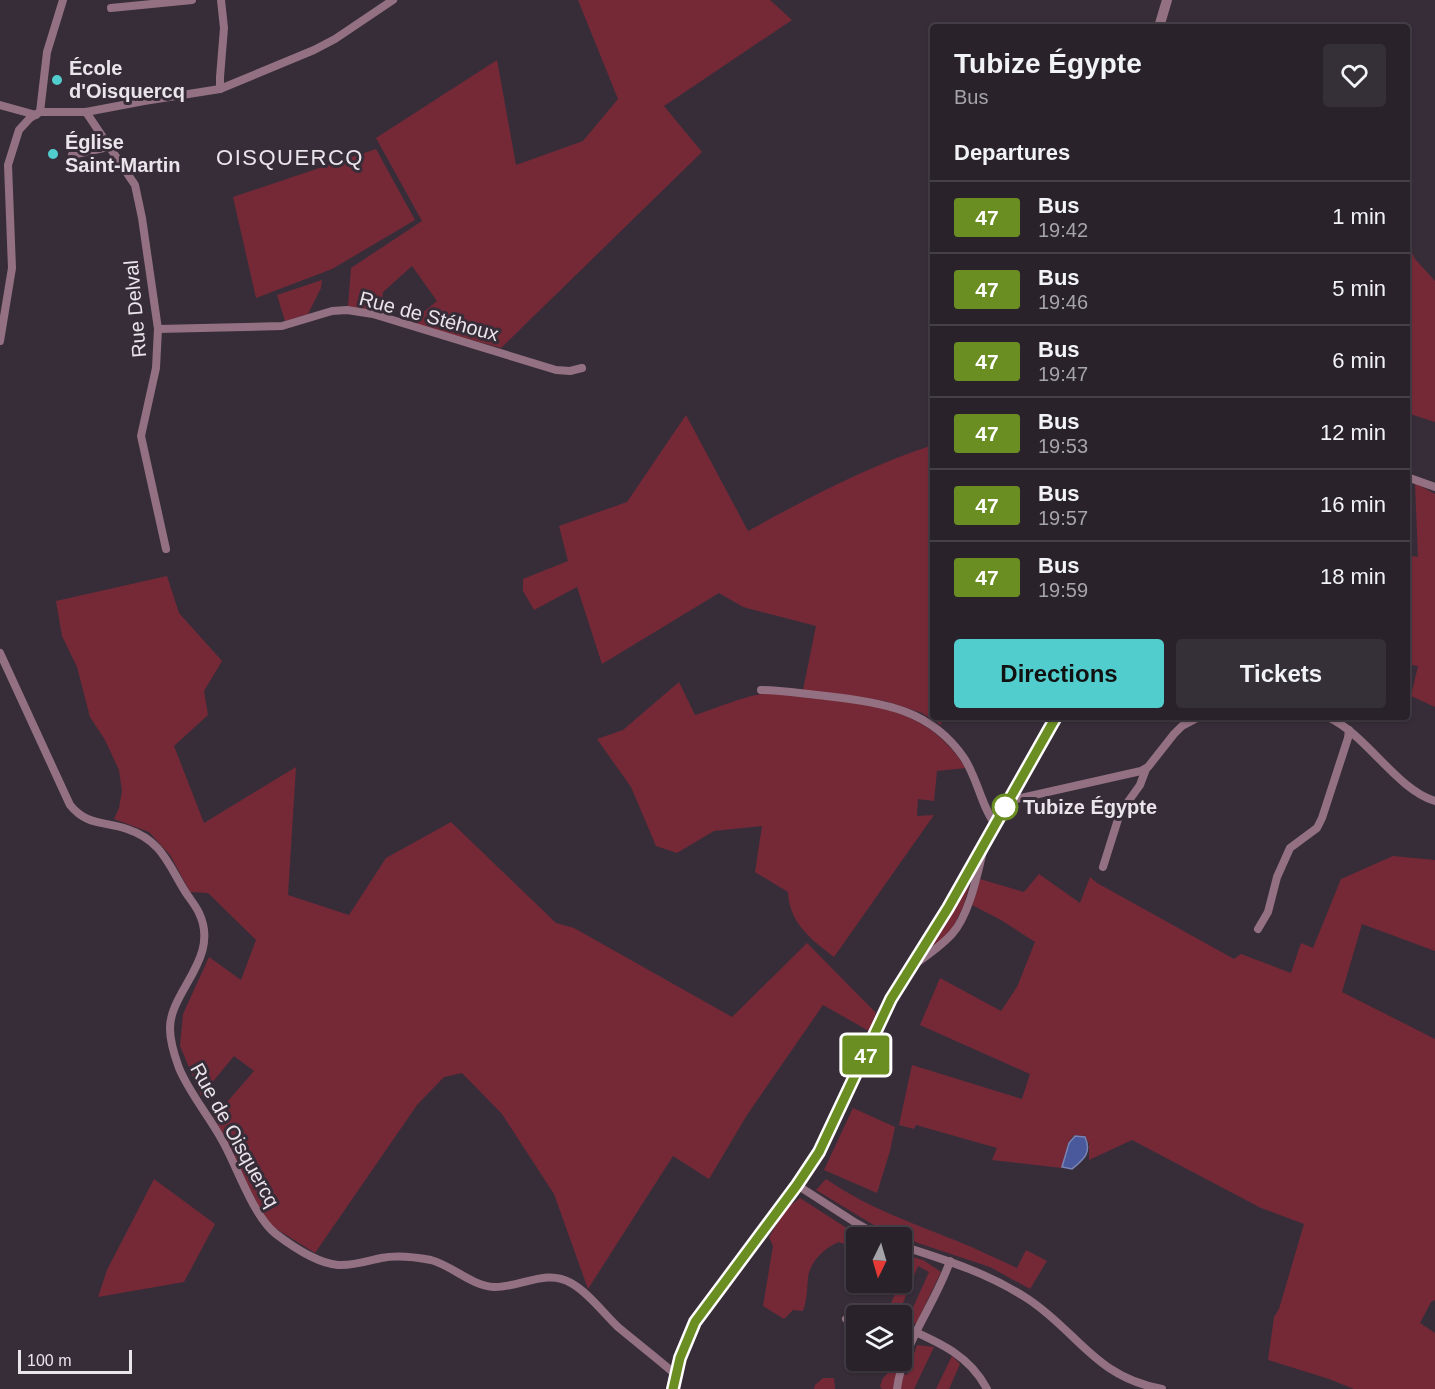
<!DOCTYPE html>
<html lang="en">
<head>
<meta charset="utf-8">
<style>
	:root { --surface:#29222b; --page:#352f37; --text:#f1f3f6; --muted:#a5a4a9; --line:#453f47; --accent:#52cdce }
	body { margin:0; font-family:Helvetica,sans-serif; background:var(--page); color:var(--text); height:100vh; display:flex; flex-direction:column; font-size:22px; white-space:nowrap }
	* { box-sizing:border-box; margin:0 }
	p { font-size:20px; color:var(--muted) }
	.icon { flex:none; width:33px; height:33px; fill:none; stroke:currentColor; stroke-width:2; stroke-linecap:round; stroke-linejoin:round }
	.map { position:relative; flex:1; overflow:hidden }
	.details { position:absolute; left:930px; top:24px; width:480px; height:696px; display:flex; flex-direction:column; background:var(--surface); border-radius:6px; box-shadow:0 2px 4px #0004,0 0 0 2px var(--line) }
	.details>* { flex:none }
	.badge { padding:0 12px; border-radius:4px; font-size:21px; line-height:39px }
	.needle { width:39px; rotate:185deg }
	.tools { position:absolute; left:846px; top:1227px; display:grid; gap:12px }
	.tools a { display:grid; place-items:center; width:66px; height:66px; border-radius:6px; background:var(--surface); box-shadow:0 2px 4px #0004,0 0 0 2px var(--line); font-size:30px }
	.scale { position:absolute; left:18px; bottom:15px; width:114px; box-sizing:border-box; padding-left:6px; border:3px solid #eae4eb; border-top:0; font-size:16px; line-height:21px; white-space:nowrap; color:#eae4eb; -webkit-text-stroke:4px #372d39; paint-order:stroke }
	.map>.badge { position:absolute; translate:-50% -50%; box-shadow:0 0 0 3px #fff }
	h2 { padding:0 24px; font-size:22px; line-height:54px }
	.round { display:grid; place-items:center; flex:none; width:63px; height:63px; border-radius:6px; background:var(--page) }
	.summary { display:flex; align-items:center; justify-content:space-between; height:102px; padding:0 24px }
	h1 { font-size:28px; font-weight:800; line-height:45px }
	.action { display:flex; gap:12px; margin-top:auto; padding:12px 24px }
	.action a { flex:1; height:69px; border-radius:6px; background:var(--accent); color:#111; font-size:24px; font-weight:800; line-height:69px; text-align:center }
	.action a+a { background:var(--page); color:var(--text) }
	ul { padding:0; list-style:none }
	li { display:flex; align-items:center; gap:18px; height:72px; padding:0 24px; border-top:2px solid var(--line) }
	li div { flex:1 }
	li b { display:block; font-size:22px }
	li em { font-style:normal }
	li .badge { min-width:66px; font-weight:700; text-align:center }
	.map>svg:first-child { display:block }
	.green { fill:#752937 }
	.water { fill:#4a599b; stroke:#7a83b3; stroke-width:1.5 }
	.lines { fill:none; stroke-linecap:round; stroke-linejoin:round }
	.minor { stroke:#937182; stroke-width:8 }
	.tertiary { stroke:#937182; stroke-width:10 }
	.line-casing { stroke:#fff; stroke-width:14 }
	.line { stroke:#6b8e23; stroke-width:9 }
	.poi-dot { fill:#52cdce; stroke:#372d39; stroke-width:2 }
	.stop-dot { fill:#fff; stroke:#6b8e23; stroke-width:3 }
	.labels { text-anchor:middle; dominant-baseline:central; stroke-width:6; stroke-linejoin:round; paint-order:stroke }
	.poi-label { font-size:20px; font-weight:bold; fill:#eae4eb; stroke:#372d39; text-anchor:start }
	.street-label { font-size:20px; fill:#eae4eb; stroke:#372d39 }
	.stop-label { font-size:20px; font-weight:bold; fill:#eae4eb; stroke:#372d39; text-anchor:start }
	.quarter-label { font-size:22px; letter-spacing:1.5px; fill:#eae4eb; stroke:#372d39 }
</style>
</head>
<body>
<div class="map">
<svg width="1435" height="1389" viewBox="0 0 1435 1389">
	<rect width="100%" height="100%" fill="#372d39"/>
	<!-- green -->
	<g class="green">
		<polygon points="578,0 770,0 792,20 664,106 702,152 501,348 410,323 437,301 412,266 383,292 381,314 348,306 351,268 422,221 376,138 497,60 516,165 583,141 618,99"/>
		<polygon points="376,149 415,220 332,269 256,298 233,197"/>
		<polygon points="1407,243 1415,259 1435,281 1435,422 1407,413"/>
		<polygon points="322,280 321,288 308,314 285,321 277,295"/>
		<path d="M 686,415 L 748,531 C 808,498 868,466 933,445 L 933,717 L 942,717 L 941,725 L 922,713 L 885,701 L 803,690 L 816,626 L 743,607 L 719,593 L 602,664 L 577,587 L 534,610 L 523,591 L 523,579 L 568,561 L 559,526 L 627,502 Z"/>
		<polygon points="1415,483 1435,494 1435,707 1411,696 1418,666 1407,664 1407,555 1418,557"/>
		<polygon points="167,576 179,613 222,661 204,691 208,715 174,746 204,823 296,767 288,895 349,915 386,858 451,822 556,923 574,928 732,1017 807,943 876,1013 869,1031 823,1005 747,1115 709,1179 673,1156 588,1289 554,1194 502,1114 462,1073 444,1077 417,1105 315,1253 267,1223 214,1117 254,1071 234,1056 201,1096 180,1046 183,1014 209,957 241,980 256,940 208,893 190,892 170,855 149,832 114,819 119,808 122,791 119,770 105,740 90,717 77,667 62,636 56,601"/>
		<path d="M 679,682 L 695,715 C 712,710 749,694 765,694 C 783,693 802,698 820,699 C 882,706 929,711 966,768 L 937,771 L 934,801 L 918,799 L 917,816 L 934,815 L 834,957 C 812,940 789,923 788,892 L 755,872 L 762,826 L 714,831 L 677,853 L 656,846 L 631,787 L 597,739 L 623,730 Z"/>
		<polygon points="1393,856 1435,860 1435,951 1362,924 1342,992 1435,1039 1435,1300 1431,1302 1420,1323 1435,1333 1435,1389 1354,1389 1329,1379 1268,1360 1274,1317 1279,1309 1304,1224 1261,1208 1132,1140 1089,1160 1089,1144 1085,1136 1074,1135 1068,1143 1062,1168 992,1160 997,1148 916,1125 914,1129 899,1125 912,1065 1022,1099 1030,1074 920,1025 940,978 1001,1011 1017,987 1035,942 1001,920 972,905 980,879 1024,892 1039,874 1080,903 1090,877 1097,883 1234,959 1241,954 1291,973 1301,943 1313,948 1341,879"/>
		<polygon points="970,884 963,907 951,931 927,952"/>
		<polygon points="853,1108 895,1127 890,1151 877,1193 824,1170"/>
		<polygon points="154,1179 215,1224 184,1282 98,1297 107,1270"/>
		<path d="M 826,1179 C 866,1207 912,1223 957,1241 C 977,1249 997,1259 1017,1268 L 1026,1250 L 1047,1261 L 1030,1289 L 990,1267 L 900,1237 L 872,1224 L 816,1190 Z"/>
		<path d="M 800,1198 L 845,1227 L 872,1237 L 856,1238 L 856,1249 L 839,1242 C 825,1247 810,1262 808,1277 C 807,1290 807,1299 803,1311 L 793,1310 L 784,1319 L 763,1306 L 773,1246 L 769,1237 L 787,1208 Z"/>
		<polygon points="902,1254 923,1260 941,1272 916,1324 907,1321 929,1272 918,1266 898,1315 888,1310 909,1263 902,1260"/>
		<polygon points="917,1345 934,1347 914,1389 882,1389 880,1386 883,1378 891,1370 907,1375"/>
		<polygon points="952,1356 960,1364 949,1389 936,1389"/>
		<polygon points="823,1378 834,1378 835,1389 814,1389 815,1385"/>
	</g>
	<!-- water -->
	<path class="water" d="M 1075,1136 L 1085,1137 C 1092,1153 1084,1159 1072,1169 L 1062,1167 L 1069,1143 Z"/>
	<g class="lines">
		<!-- minor -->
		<g class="minor">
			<polyline points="111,8 192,0"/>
			<polyline points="220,89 220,77 224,28 221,0"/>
			<polyline points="0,105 36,115"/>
			<polyline points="40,112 47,52 63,0"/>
			<polyline points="86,112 135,185 142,218 158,329 156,368 141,436 166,549"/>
			<polyline points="72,155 108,147"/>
			<polyline points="158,329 282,326 332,311 347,310 373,314 556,370 570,371 582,368"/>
			<polyline points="0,341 12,268 8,165 19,130 30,118 40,112 86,112 144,101 220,89 314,50 335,39 393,0"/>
			<polyline points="1407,477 1435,487"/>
			<path d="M 0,653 L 70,805 C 87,826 104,821 127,829 C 160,840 167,861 183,888 C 188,897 195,904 199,913 C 221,958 169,992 170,1029 C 170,1041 175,1057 179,1068 C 190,1094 209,1116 222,1140 C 237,1166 253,1216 276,1234 C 293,1247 316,1263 338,1265 C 353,1266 367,1261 381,1258 C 397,1255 415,1257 431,1260 C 453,1266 472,1286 494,1287 C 520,1288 546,1268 571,1283 C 588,1292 604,1314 618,1327 C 637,1343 657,1358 675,1374"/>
			<path d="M 761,690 C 783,690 804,694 826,696 C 881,703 930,708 964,758 C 977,777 983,811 996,825"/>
			<path d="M 1328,717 C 1367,735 1396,789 1435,801"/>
			<polyline points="1008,801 1141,771 1148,767 1174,734 1182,726 1199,717"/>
			<polyline points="1103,867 1120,813 1140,785 1146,769"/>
			<polyline points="1258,929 1268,912 1277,877 1290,848 1317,828 1322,818 1348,738 1349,730"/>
			<path d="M 915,964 C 928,955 941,946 952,934 C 969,915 977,876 983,851"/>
			<polyline points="797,1185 856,1223 883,1238"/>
			<path d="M 902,1246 C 946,1260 988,1273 1028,1299 C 1078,1332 1095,1377 1162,1389"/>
			<polyline points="846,1319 863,1307 881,1316"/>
			<path d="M 902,1326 C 936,1341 969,1354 987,1389"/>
			<path d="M 897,1389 C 903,1342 935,1305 950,1261"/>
		</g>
		<!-- tertiary -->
		<g class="tertiary">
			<polyline points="1159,27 1167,0"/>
			<polyline points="673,1389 680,1358 695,1322 797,1185 819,1152 891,999 948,908 1056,717"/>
		</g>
	</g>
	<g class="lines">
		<!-- line casing -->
		<g class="line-casing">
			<polyline id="line" points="673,1389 680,1358 695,1322 797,1185 819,1152 891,999 948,908 1056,717"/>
		</g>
		<!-- line -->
		<use href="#line" class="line"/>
	</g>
	<!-- markers -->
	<g class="poi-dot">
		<circle cx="57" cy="80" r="6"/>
		<circle cx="53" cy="154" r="6"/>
	</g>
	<circle class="stop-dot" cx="1005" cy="807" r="12"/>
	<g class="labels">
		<!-- poi labels -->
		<g class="poi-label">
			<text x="69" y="68">École<tspan x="69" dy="23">d'Oisquercq</tspan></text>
			<text x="65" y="142">Église<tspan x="65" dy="23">Saint-Martin</tspan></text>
		</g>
		<!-- street labels -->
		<g class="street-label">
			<text transform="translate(135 309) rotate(-95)">Rue Delval</text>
			<text transform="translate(429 316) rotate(15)">Rue de Stéhoux</text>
			<text transform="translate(235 1135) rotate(61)">Rue de Oisquercq</text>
		</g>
		<!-- stop labels -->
		<g class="stop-label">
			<text x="1023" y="807">Tubize Égypte</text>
		</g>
		<!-- quarter labels -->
		<g class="quarter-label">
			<text x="290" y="157">OISQUERCQ</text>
		</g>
	</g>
</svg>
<div class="tools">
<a><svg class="needle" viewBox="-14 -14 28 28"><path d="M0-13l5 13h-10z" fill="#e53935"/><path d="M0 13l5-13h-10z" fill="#a5a4a9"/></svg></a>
<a><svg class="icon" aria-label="layers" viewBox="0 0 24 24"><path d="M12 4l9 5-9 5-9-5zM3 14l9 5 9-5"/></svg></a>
</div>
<div class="scale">100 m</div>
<b class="badge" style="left:866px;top:1055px;background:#6b8e23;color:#fff">47</b>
<section class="details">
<div class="summary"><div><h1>Tubize Égypte</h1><p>Bus</p></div><a class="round"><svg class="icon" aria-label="heart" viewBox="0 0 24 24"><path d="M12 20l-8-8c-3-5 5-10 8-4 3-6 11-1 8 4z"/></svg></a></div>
<h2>Departures</h2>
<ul>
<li><span class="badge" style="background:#6b8e23;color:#fff">47</span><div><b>Bus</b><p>19:42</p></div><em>1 min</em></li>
<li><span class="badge" style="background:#6b8e23;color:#fff">47</span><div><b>Bus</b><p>19:46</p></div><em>5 min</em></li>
<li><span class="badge" style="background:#6b8e23;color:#fff">47</span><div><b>Bus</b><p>19:47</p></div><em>6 min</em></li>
<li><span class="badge" style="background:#6b8e23;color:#fff">47</span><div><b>Bus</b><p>19:53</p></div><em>12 min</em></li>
<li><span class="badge" style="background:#6b8e23;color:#fff">47</span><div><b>Bus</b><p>19:57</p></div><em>16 min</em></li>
<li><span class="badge" style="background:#6b8e23;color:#fff">47</span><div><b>Bus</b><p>19:59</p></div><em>18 min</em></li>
</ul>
<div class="action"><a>Directions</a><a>Tickets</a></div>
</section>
</div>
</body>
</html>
